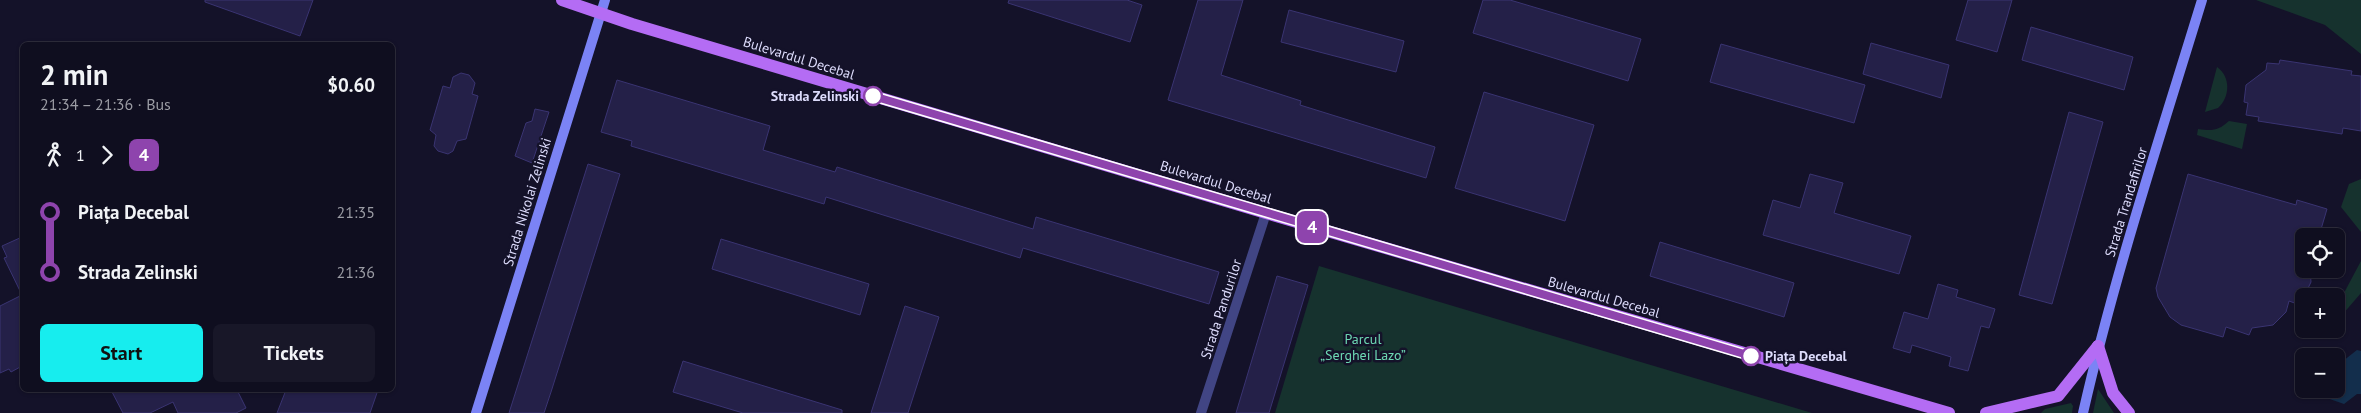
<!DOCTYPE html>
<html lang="en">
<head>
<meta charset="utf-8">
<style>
	:root { --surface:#0f0e1f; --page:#181728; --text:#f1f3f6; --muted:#9b9ca4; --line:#2f2e3d; --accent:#17edee }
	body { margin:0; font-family:"PT Sans",sans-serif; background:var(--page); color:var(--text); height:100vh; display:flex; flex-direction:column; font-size:19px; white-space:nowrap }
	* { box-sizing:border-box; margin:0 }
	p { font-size:16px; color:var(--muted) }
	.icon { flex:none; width:28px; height:28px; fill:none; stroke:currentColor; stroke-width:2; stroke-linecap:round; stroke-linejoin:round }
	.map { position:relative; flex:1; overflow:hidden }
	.sheet { position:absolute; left:20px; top:42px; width:375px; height:350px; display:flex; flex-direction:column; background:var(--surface); border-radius:8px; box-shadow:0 1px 4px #0004,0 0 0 1px var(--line) }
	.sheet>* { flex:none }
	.badge { padding:0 10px; border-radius:8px; font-size:18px; line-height:32px }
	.controls { position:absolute; left:2295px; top:228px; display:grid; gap:10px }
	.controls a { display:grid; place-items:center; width:50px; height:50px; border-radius:8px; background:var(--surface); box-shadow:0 1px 4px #0004,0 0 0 1px var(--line); font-size:25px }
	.map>.badge { position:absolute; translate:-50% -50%; box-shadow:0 0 0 2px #fff }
	.legs { display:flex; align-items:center; gap:8px; height:55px; padding:0 20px; font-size:16px }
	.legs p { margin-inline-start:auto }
	.head { display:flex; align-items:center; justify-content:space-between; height:85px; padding:0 20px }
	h1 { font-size:28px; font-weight:700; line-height:38px }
	.button { display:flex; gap:10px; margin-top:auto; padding:10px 20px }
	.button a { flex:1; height:58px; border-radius:8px; background:var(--accent); color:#111; font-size:20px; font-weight:700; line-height:58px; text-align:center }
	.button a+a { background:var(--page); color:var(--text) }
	ul { padding:0 20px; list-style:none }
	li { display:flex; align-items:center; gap:18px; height:60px; font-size:19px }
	li i { display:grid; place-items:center; width:8px; height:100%; margin:0 6px; background:currentColor }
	li i::after { content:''; width:12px; height:12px; margin:-6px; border:4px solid; border-radius:50%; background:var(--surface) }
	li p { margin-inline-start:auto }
	li:first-child i { background:linear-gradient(#0000 50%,currentColor 0) }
	li:last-child i { background:linear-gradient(currentColor 50%,#0000 0) }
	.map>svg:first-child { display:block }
	.green { fill:#16322e }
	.water { fill:#132e4c }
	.building { fill:#242048; stroke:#3a3472 }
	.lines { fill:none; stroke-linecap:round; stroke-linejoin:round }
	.street { stroke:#414584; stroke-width:10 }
	.secondary { stroke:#7b83f5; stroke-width:10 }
	.primary { stroke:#b46cf4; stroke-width:12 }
	.line-1-casing { stroke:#fff; stroke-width:11 }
	.line-1 { stroke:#8e44ad; stroke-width:8 }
	.stop-1-dot { fill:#fff; stroke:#8e44ad; stroke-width:2.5 }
	.labels { text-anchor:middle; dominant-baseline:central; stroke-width:5; stroke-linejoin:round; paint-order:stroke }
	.street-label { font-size:14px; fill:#dddcfc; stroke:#141229 }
	.stop-label { font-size:14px; font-weight:bold; fill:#dddcfc; stroke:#141229; text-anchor:end }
	.park-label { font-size:14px; fill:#6dd8b3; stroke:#141229 }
</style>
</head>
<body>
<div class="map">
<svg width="2361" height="413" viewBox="0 0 2361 413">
	<rect width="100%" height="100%" fill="#141229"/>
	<!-- green -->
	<g class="green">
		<polygon points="2256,0 2361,0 2361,54 2325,25"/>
		<path d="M 2217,67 C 2231,77 2230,97 2218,108 L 2205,112 Z"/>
		<path d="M 2229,121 L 2247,124 L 2242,149 L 2197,135 L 2198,129 C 2212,131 2218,131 2229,121 Z"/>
		<polygon points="2361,179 2361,232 2341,207 2349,184"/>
		<polygon points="2361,261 2361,293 2342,315 2336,313 2336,308"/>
		<polygon points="1319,266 1812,413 1275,413"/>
		<polygon points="2098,389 2114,413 2093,413"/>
		<polygon points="2071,403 2073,406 2072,413 2041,413 2045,409"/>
	</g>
	<!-- water -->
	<polygon class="water" points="2357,350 2361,351 2361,394 2357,394 2344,404 2324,397 2323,389 2336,389 2337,360 2343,361"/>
	<!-- building -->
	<g class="building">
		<polygon points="205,0 313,0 300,36 205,2"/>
		<polygon points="1009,0 1127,0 1142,5 1130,42 1008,3"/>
		<polygon points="1198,0 1243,0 1221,75 1301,101 1300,105 1435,147 1426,178 1168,100"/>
		<polygon points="1483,0 1510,0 1641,39 1628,81 1473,33"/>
		<polygon points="1968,0 2012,0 1997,52 1956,40"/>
		<polygon points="1289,10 1404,41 1396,72 1281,42"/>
		<polygon points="2031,27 2133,57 2124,90 2022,60"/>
		<polygon points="1871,43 1949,65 1941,98 1863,74"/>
		<polygon points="1721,44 1865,85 1854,123 1710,82"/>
		<polygon points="2280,60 2352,71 2351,75 2361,76 2361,131 2343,128 2342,134 2258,121 2259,117 2246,115 2248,103 2244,102 2246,85 2266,70 2267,63 2279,64"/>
		<polygon points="461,73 469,75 475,83 472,94 478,96 466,139 457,141 453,151 448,154 438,151 434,146 436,135 430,130 443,86 450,88 453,77"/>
		<polygon points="617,80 770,126 763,150 835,172 837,167 1033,229 1036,217 1219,272 1209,304 1023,248 1020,258 826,197 824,204 631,146 632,141 601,132"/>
		<polygon points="1484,92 1594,125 1565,221 1455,188"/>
		<polygon points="535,109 549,112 532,163 515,156 526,123 532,121"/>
		<polygon points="2069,112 2103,122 2052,304 2019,295"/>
		<polygon points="588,164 620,174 551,392 544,413 509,413"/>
		<polygon points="1810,174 1843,183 1834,213 1911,236 1899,274 1763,235 1773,200 1800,208"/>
		<polygon points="2188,174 2296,205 2297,200 2327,209 2319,236 2304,236 2304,269 2310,269 2311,282 2300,305 2289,301 2286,312 2273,325 2252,328 2249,335 2226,327 2223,337 2181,325 2170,317 2158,297 2156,288"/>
		<polygon points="22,237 22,366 11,372 9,369 0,373 0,306 22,295 4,258 7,257 2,246"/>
		<polygon points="721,239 869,284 860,315 712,269"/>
		<polygon points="1660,242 1794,283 1784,317 1650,276"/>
		<polygon points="1277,276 1308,285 1269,413 1236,413"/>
		<polygon points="1938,284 1958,290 1956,297 1995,309 1989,328 1981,326 1968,371 1949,366 1951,357 1912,345 1910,353 1893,348 1904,312 1928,319"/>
		<polygon points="905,306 939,317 908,413 871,413"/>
		<polygon points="683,361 842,410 842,413 743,413 673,392"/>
		<polygon points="111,390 237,390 246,408 236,413 178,413 173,402 150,413 123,413"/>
		<polygon points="286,390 378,390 370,413 277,413"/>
	</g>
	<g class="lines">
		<!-- street -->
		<polyline class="street" points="1201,413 1266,213"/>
		<!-- secondary -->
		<g class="secondary">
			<polyline points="476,413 605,0"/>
			<path d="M 2083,413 C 2115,273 2160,137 2202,0"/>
		</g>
		<!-- primary -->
		<g class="primary">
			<polyline points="562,0 632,24 1266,213 1949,413"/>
			<polyline points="2098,346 2113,393 2129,413"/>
			<polyline points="1986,413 2058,396 2098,346"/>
		</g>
	</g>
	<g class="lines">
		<!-- line-1 casing -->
		<g class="line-1-casing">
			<polyline id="line-1" points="873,96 1751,356"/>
		</g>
		<!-- line-1 -->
		<use href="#line-1" class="line-1"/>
	</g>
	<!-- markers -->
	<g class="stop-1-dot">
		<circle cx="873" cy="96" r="9"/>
		<circle cx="1751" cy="356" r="9"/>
	</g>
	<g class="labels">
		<!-- street labels -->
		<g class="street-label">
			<text transform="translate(799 58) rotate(17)">Bulevardul Decebal</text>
			<text transform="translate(1216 182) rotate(17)">Bulevardul Decebal</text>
			<text transform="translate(527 202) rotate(-73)">Strada Nikolai Zelinski</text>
			<text transform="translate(2126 202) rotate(-73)">Strada Trandafirilor</text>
			<text transform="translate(1604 297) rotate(16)">Bulevardul Decebal</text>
			<text transform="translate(1221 309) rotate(-72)">Strada Pandurilor</text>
		</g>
		<!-- stop labels -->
		<g class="stop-label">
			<text x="859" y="96">Strada Zelinski</text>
			<text x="1765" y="356" text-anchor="start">Piața Decebal</text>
		</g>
		<!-- park labels -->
		<g class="park-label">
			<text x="1363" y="339">Parcul<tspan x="1363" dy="16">„Serghei Lazo”</tspan></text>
		</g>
	</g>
</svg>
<div class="controls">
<a><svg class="icon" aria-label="locate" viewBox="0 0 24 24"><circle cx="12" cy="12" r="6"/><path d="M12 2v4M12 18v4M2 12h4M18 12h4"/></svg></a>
<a>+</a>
<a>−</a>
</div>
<b class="badge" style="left:1312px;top:227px;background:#8e44ad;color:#fff">4</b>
<section class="sheet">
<div class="head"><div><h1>2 min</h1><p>21:34 – 21:36 · Bus</p></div><b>$0.60</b></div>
<div class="legs"><svg class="icon" aria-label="walk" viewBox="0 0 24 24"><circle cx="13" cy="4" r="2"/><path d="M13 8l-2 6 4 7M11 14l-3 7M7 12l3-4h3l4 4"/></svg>1<svg class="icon" aria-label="forward" viewBox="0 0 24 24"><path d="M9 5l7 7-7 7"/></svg><b class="badge" style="background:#8e44ad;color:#fff">4</b></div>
<ul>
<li><i style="color:#8e44ad"></i><b>Piața Decebal</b><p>21:35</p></li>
<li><i style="color:#8e44ad"></i><b>Strada Zelinski</b><p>21:36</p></li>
</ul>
<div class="button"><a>Start</a><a>Tickets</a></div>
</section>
</div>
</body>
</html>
